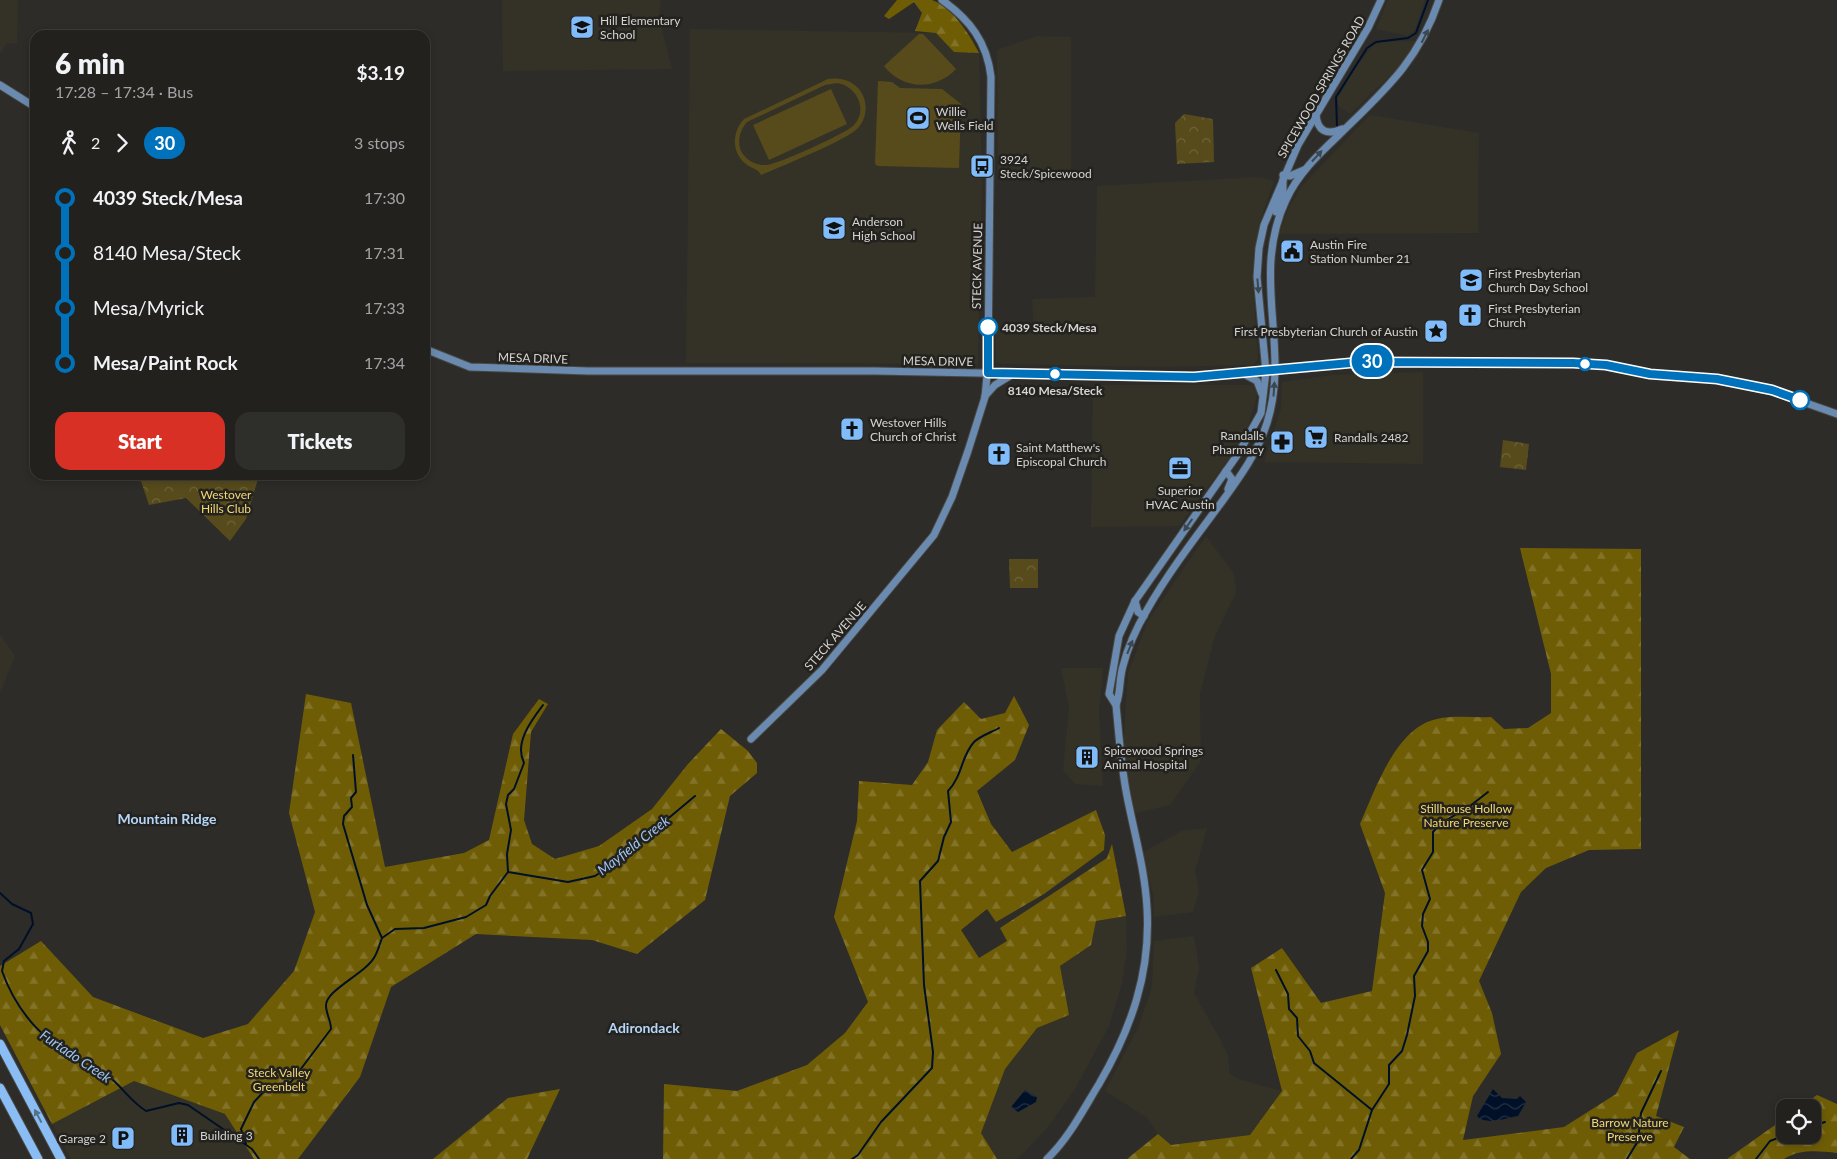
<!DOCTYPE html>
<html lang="en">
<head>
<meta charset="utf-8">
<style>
	:root { --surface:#22211e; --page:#2e2e2b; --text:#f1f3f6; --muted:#a2a3a4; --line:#3f3e3c; --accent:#d93025 }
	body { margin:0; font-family:Lato,sans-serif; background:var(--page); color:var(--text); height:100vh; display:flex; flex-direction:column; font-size:19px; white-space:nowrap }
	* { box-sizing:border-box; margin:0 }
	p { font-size:16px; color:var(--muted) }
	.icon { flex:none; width:28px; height:28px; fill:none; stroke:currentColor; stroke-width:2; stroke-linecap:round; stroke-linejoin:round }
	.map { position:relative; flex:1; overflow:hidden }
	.side { position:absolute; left:30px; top:30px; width:400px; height:450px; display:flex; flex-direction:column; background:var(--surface); border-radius:15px; box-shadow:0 2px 8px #0003,0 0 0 1px var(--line) }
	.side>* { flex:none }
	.badge { padding:0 10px; border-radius:16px; font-size:18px; line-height:32px }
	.controls { position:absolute; left:1776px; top:1099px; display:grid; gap:10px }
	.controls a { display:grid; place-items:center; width:45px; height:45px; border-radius:10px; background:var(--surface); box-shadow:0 2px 8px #0003,0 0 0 1px var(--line); font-size:25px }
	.map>.badge { position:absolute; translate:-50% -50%; box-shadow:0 0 0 2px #fff }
	.legs { display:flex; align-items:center; gap:8px; height:55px; padding:0 25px; font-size:16px }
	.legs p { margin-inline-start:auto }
	.head { display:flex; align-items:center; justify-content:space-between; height:85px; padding:0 25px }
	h1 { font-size:28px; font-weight:800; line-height:38px }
	.primary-button { display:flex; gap:10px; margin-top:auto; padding:10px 25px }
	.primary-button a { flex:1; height:58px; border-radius:15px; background:var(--accent); color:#fff; font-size:20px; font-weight:800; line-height:58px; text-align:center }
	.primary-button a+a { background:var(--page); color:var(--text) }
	ul { padding:0 25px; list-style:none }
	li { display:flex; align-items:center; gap:18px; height:55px; font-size:19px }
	li i { display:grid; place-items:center; width:8px; height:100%; margin:0 6px; background:currentColor }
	li i::after { content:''; width:12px; height:12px; margin:-6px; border:4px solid; border-radius:50%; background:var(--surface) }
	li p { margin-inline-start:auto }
	li:first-child i { background:linear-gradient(#0000 50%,currentColor 0) }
	li:last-child i { background:linear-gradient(currentColor 50%,#0000 0) }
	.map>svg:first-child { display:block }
	.built { fill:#343227 }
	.grass { fill:#574b1c; fill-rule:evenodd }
	.forest { fill:url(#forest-firs) }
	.park { fill:url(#park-crowns) }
	.water { fill:url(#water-waves) }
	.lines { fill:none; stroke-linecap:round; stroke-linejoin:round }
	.stream { stroke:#001028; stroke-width:2 }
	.secondary-casing { stroke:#484743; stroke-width:9 }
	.highway-casing { stroke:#484743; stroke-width:11 }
	.secondary { stroke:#6a8baf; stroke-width:7 }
	.highway { stroke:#89bdf4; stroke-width:9 }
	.oneway { fill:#3c4751 }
	.oneway2 { fill:#567089 }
	.line-1-casing { stroke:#fff; stroke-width:11 }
	.line-1 { stroke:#0072bc; stroke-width:8 }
	.stop-1-dot { fill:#fff; stroke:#0072bc; stroke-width:2.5 }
	.labels { text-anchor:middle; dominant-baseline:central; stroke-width:5; stroke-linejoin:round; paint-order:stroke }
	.poi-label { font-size:12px; fill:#d5d4d1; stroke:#23221e; text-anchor:start }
	.street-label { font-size:12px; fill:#d5d4d1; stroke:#23221e }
	.stop-label { font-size:12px; font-weight:bold; fill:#d5d4d1; stroke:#23221e; text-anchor:start }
	.park-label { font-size:12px; fill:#f3d871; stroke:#23221e }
	.neighbourhood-label { font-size:14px; font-weight:bold; fill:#b5d6f9; stroke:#23221e }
	.water-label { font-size:14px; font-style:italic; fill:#9dc6f2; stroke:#23221e }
</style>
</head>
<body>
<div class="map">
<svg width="1837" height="1159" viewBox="0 0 1837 1159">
	<defs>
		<pattern id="forest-firs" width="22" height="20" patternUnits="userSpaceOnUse" patternTransform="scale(1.25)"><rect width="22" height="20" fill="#6f5d06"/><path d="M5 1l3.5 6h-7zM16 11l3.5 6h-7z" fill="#837329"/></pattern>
		<pattern id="park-crowns" width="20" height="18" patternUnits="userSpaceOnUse" patternTransform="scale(1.25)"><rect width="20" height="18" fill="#574b1c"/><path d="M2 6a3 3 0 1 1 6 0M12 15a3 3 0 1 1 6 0" fill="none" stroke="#6e643c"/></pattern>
		<pattern id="water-waves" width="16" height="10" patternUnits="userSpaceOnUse" patternTransform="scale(1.25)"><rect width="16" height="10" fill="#001028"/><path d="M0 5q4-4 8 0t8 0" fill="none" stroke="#243246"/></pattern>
	</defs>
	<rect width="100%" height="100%" fill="#2d2c28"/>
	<!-- built -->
	<g class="built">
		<polygon points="0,0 18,0 17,44 7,43 0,54"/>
		<polygon points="502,0 661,0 659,18 672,69 503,71"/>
		<polygon points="1388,0 1425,0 1415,29 1409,36 1376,29"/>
		<polygon points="690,29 936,33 954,52 979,53 982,179 978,364 686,363"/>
		<polygon points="1037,36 1071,37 1071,171 998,173 997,50"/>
		<polygon points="1416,41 1400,66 1350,114 1339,107 1337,99 1356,67 1372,47 1379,42"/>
		<polygon points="1370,115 1479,133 1478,233 1279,234 1288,209 1301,187"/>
		<polygon points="1260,177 1274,181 1260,222 1255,251 1253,280 1258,359 1254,365 1160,367 1001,364 996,362 995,327 1019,328 1020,334 1034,334 1032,299 1095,297 1097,186"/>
		<polygon points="1423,372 1423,464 1264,462 1281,408 1282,382 1332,375"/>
		<polygon points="1093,385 1253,385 1258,392 1245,437 1179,526 1091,527"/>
		<polygon points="1206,536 1234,574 1236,592 1215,636 1200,694 1201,761 1170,805 1128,815 1122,769 1128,673 1148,621"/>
		<polygon points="0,634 15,656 0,693"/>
		<polygon points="1061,668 1103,668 1099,712 1103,786 1075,784 1063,770 1069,707"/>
		<polygon points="1207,828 1195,871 1199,891 1193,912 1154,917 1153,893 1141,853 1182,831"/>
		<polygon points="1126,916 1127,950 1122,983 1109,1026 1075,1089 1048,1127 1018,1159 997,1159 981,1133 1005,1069 1037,1028 1069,1015 1060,966 1090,945 1096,921"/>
		<polygon points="1194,936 1199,968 1194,993 1221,1041 1228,1056 1230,1074 1238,1079 1282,1091 1250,1135 1171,1145 1158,1134 1146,1117 1105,1091 1138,1028 1147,1002 1152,986 1154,941"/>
		<polygon points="134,1081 225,1114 254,1159 71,1159 52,1124"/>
	</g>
	<!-- grass -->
	<g class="grass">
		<path d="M 919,34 L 923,34 L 956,69 C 935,91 903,90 884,66 Z"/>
		<path d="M 828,79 C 840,77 851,80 859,89 C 868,100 868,117 858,128 C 846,141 781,166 761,175 C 758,168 751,169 746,164 C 731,152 732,132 744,119 ZM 837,83 C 857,86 869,110 853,126 C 846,133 777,165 766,165 C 756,166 746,160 741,151 C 737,141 740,130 747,122 L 825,85 Z"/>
		<polygon points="878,81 892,82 900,88 942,89 961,104 959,168 878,166 875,164"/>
		<polygon points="831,89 847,124 769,160 753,125"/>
	</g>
	<!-- forest -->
	<g class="forest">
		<path d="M 897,0 C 907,0 923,0 932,0 C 953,8 970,35 979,53 L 954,52 L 936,33 L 915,31 L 922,13 L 914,2 L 889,19 L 884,16 Z"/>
		<path d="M 1520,548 L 1641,549 L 1641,849 L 1589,850 L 1546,868 L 1521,892 L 1479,981 L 1492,1013 L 1501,1054 L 1473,1096 L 1463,1140 L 1564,1127 L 1616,1094 L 1637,1053 L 1679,1030 L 1656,1116 L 1684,1127 L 1674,1147 L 1690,1159 L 1127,1159 L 1158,1134 L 1171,1145 L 1250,1135 L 1282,1091 L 1251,968 L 1282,948 L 1321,1003 L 1372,991 L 1385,893 L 1360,824 C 1375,790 1396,727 1437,719 C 1454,715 1474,718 1491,717 L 1504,729 L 1528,728 L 1551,713 L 1551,674 Z"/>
		<polygon points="306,694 351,703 385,867 464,853 489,840 513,734 539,699 548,704 531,732 524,820 532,844 555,859 599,846 652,809 688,764 721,729 748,751 757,763 757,773 730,796 705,900 637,954 592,940 476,934 391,987 360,1077 298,1159 254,1159 225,1114 134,1081 52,1124 0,1025 0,966 41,941 93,997 203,1038 248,1024 294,971 315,912 289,813"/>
		<polygon points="1014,696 1029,725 1015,760 977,791 991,824 1012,852 1096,810 1105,835 1104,850 1044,894 996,922 987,909 961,930 979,958 1007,941 1000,928 1107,858 1112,844 1126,916 1096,921 1091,945 1060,966 1069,1015 1037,1028 1005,1069 981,1133 997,1159 663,1159 664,1084 737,1091 807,1065 845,1033 868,1002 834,917 857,821 859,781 912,785 928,762 937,730 964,702 981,719 1005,713"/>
		<polygon points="560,1089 527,1159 433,1159 508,1098"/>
		<path d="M 1817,1095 L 1837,1104 L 1837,1153 C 1819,1151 1800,1149 1784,1159 L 1727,1159 L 1785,1118 L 1785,1135 L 1812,1135 L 1812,1108 L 1800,1107 Z"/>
	</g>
	<!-- park -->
	<g class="park">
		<polygon points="1184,114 1213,119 1214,162 1177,164 1175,123"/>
		<polygon points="1503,440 1529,444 1526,470 1500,467"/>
		<polygon points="139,475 252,475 258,479 246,519 230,541 186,498 149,505"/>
		<polygon points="1009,559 1038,559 1038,588 1010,588"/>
	</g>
	<!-- water -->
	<g class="water">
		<path d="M 1493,1089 L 1502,1098 L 1517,1099 L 1520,1096 L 1526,1102 L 1518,1116 C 1505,1118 1486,1126 1477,1116 Z"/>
		<polygon points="1025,1090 1037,1097 1036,1102 1018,1112 1011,1107"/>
	</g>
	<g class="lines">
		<!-- stream -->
		<g class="stream">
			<polyline points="1337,126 1336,97 1367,48 1376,42 1408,38 1416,33 1428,0"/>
			<polyline points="353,755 356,792 351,798 352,807 344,816 343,824 367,905 382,938"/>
			<path d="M 508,872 L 507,854 L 511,830 L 506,804 L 508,795 L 514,789 L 524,763 C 514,743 531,721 543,705"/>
			<path d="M 0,893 L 12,904 L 31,913 L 33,924 L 19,949 L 4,961 L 2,971 C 18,1016 46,1042 86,1066 C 95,1071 106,1074 113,1080 C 125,1091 132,1102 146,1111 L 179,1103 L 188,1105 L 252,1149 L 259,1159"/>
			<polyline points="1276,970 1288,994 1289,1009 1297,1018 1298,1036 1310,1051 1314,1063 1372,1110"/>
			<polyline points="1812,1126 1825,1122"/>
			<path d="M 246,1144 L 241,1129 L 254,1102 L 268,1087 L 291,1082 L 331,1029 C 331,1021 326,1013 326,1006 C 325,990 367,973 375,956 C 378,951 380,943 382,938 L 395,929 L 424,928 L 466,917 L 486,905 L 490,896 L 508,872 L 568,882 L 595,876 L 616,862 L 695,796"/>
			<path d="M 852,1159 L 858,1155 L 881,1122 L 932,1068 L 933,1052 L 924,985 L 920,881 L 938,861 L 944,837 L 951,822 L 948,791 C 963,775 961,756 974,742 C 980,736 992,732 999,728"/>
			<polyline points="1351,1159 1359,1150 1372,1110 1389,1084 1389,1065 1402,1051 1407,1035 1415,996 1414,976 1428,951 1428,942 1422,926 1423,914 1430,899 1422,870 1433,852 1433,832 1440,824 1470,806 1488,792"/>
			<polyline points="1627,1159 1638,1141 1641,1113 1661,1071"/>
			<polyline points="1756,1159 1770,1141 1786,1135"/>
		</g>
		<!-- secondary casing -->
		<g class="secondary-casing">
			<g id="secondary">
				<polyline points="0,85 35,107"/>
				<path d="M 1316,114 C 1317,131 1327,136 1342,129"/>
				<polyline points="1283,175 1290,176 1304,170"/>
				<polyline points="1276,212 1283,191 1283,179"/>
				<polyline points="425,349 470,367 588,371 875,371 1194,377 1361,362 1573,363 1606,365 1650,374 1717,379 1772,391 1837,414"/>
				<polyline points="1244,374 1257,381 1262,394"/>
				<polyline points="985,396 995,385 1013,374"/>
				<polyline points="1226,471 1232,479 1228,489"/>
				<polyline points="1135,601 1138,612 1144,616"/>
				<path d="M 1116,705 C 1121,692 1119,679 1123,666 C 1128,646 1137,627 1147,610 C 1168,573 1195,538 1221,503 C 1239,478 1257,454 1267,423 C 1291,348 1250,276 1286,200 C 1298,173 1321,152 1342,132 C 1386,89 1419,60 1439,0"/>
				<path d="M 751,739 L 822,670 L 934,535 L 952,497 L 968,451 L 985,397 L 988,365 L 991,77 C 987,42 970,20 942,0"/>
				<path d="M 1047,1159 C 1069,1138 1083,1110 1099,1084 C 1131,1029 1151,973 1147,908 C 1145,870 1134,832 1127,796 C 1121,766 1119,735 1116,705 L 1109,694 L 1119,636 L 1135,601 L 1238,454 L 1261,413 L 1266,372 L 1257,277 L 1259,248 L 1264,225 L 1298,145 L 1368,28 L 1381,0"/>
			</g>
		</g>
		<!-- highway casing -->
		<g class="highway-casing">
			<g id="highway">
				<polyline points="0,1044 61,1159"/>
				<polyline points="0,1088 38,1159"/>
			</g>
		</g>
		<!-- secondary -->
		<use href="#secondary" class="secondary"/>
		<!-- highway -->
		<use href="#highway" class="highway"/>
	</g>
	<!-- one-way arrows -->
	<defs><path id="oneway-solid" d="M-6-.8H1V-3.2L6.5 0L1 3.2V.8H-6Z" transform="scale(1.25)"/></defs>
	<g class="oneway">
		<use href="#oneway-solid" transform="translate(1425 36) rotate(-63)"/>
		<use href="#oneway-solid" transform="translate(1317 156) rotate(-47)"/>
		<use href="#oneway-solid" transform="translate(1258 286) rotate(85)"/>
		<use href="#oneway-solid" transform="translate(1274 389) rotate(-86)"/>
		<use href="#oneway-solid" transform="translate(1188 525) rotate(125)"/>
		<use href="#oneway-solid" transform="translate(1130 647) rotate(-68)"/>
	</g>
	<use class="oneway2" href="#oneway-solid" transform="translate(38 1116) rotate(-118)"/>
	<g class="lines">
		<!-- line-1 casing -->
		<g class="line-1-casing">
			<polyline id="line-1" points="988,327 988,373 1194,377 1361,362 1573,363 1606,365 1650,374 1717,379 1772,390 1800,400"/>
		</g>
		<!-- line-1 -->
		<use href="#line-1" class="line-1"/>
	</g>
	<!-- icons -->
	<defs>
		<g id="school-square" transform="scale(1.25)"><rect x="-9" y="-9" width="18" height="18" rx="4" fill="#81bcfa" stroke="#23221e"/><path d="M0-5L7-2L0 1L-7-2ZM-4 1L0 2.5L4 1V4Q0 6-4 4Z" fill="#111"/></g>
		<g id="stadium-square" transform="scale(1.25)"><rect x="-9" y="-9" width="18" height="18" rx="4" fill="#81bcfa" stroke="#23221e"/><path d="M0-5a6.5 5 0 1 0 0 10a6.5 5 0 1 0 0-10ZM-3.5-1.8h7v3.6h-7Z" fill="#111"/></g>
		<g id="bus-square" transform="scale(1.25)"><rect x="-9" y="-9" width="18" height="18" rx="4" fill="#81bcfa" stroke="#23221e"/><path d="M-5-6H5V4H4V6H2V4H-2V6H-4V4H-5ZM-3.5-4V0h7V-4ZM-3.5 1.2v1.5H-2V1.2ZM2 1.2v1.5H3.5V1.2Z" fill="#111"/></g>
		<g id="civic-square" transform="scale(1.25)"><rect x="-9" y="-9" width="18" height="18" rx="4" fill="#81bcfa" stroke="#23221e"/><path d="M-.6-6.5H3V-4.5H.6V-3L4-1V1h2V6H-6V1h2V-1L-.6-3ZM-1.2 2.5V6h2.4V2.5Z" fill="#111"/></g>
		<g id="church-square" transform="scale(1.25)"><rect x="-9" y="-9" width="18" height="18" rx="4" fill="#81bcfa" stroke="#23221e"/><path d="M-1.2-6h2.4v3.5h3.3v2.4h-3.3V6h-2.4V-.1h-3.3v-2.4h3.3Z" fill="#111"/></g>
		<g id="sight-square" transform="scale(1.25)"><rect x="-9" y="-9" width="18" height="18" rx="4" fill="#81bcfa" stroke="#23221e"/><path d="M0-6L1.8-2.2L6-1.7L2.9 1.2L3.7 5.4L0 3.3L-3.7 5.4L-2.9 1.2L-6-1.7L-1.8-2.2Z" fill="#111"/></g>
		<g id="supermarket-square" transform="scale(1.25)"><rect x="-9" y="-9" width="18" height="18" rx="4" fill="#81bcfa" stroke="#23221e"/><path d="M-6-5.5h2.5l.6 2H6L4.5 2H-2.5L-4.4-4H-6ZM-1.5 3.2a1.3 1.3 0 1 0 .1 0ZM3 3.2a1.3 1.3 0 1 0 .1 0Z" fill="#111"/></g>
		<g id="pharmacy-square" transform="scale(1.25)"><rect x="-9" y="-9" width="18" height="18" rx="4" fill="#81bcfa" stroke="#23221e"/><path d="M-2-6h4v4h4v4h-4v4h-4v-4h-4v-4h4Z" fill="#111"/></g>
		<g id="office-square" transform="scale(1.25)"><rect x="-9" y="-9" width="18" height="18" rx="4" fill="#81bcfa" stroke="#23221e"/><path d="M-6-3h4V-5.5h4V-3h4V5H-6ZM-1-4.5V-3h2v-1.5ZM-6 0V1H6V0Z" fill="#111"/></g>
		<g id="building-square" transform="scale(1.25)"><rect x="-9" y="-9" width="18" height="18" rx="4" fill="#81bcfa" stroke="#23221e"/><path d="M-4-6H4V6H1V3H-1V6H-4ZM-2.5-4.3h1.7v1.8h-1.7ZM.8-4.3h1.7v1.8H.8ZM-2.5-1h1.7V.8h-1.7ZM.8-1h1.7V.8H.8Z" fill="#111"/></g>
		<g id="parking-square" transform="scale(1.25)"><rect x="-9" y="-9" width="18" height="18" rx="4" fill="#81bcfa" stroke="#23221e"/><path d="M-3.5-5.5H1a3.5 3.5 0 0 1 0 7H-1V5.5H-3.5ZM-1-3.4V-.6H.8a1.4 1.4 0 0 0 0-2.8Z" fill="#111"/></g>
	</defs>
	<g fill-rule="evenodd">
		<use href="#school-square" x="582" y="27"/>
		<use href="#stadium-square" x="918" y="118"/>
		<use href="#bus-square" x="982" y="166"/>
		<use href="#school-square" x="834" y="228"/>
		<use href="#civic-square" x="1292" y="251"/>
		<use href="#school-square" x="1471" y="280"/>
		<use href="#church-square" x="1470" y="315"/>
		<use href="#sight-square" x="1436" y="331"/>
		<use href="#church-square" x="852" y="429"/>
		<use href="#supermarket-square" x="1316" y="437"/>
		<use href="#pharmacy-square" x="1282" y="442"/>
		<use href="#church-square" x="999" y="454"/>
		<use href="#office-square" x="1180" y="468"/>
		<use href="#building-square" x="1087" y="757"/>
		<use href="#building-square" x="182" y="1135"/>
		<use href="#parking-square" x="123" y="1138"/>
	</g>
	<!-- markers -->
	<g class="stop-1-dot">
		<circle cx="988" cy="327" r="9"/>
		<circle cx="1585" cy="364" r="6"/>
		<circle cx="1055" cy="374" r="6"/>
		<circle cx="1800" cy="400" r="9"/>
	</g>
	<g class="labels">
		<!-- poi labels -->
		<g class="poi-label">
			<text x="600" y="20">Hill Elementary<tspan x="600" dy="14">School</tspan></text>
			<text x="936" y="111">Willie<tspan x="936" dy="14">Wells Field</tspan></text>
			<text x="1000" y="159">3924<tspan x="1000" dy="14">Steck/Spicewood</tspan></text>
			<text x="852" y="221">Anderson<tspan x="852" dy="14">High School</tspan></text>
			<text x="1310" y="244">Austin Fire<tspan x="1310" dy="14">Station Number 21</tspan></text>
			<text x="1488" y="273">First Presbyterian<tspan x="1488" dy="14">Church Day School</tspan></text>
			<text x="1488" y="308">First Presbyterian<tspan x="1488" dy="14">Church</tspan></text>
			<text x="1418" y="331" text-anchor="end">First Presbyterian Church of Austin</text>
			<text x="870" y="422">Westover Hills<tspan x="870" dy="14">Church of Christ</tspan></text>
			<text x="1264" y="435" text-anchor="end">Randalls<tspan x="1264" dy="14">Pharmacy</tspan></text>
			<text x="1334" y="437">Randalls 2482</text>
			<text x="1016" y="447">Saint Matthew's<tspan x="1016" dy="14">Episcopal Church</tspan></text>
			<text x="1180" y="490" text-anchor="middle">Superior<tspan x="1180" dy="14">HVAC Austin</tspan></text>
			<text x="1104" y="750">Spicewood Springs<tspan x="1104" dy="14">Animal Hospital</tspan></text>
			<text x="200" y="1135">Building 3</text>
			<text x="106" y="1138" text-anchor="end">Garage 2</text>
		</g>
		<!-- street labels -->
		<g class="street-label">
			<text transform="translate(1321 87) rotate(-60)">SPICEWOOD SPRINGS ROAD</text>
			<text transform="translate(977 266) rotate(-89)">STECK AVENUE</text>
			<text transform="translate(533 358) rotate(2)">MESA DRIVE</text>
			<text transform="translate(938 361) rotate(1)">MESA DRIVE</text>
			<text transform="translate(835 636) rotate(-49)">STECK AVENUE</text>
		</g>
		<!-- stop labels -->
		<g class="stop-label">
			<text x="1002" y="327">4039 Steck/Mesa</text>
			<text x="1055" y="390" text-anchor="middle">8140 Mesa/Steck</text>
		</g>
		<!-- park labels -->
		<g class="park-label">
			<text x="226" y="494">Westover<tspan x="226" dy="14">Hills Club</tspan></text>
			<text x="1466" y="808">Stillhouse Hollow<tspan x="1466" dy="14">Nature Preserve</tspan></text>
			<text x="279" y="1072">Steck Valley<tspan x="279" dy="14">Greenbelt</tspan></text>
			<text x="1630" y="1122">Barrow Nature<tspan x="1630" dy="14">Preserve</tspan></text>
		</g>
		<!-- neighbourhood labels -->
		<g class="neighbourhood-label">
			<text x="167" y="818">Mountain Ridge</text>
			<text x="644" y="1027">Adirondack</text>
		</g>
		<!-- water labels -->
		<g class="water-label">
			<text transform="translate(633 845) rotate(-38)">Mayfield Creek</text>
			<text transform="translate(76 1056) rotate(34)">Furtado Creek</text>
		</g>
	</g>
</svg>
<div class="controls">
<a><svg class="icon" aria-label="locate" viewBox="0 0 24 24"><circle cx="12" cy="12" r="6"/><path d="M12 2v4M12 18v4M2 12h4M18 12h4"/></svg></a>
</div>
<b class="badge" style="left:1372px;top:361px;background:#0072bc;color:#fff">30</b>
<section class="side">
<div class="head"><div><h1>6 min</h1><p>17:28 – 17:34 · Bus</p></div><b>$3.19</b></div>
<div class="legs"><svg class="icon" aria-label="walk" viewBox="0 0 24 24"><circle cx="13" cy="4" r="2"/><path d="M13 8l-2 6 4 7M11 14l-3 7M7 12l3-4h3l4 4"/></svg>2<svg class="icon" aria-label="forward" viewBox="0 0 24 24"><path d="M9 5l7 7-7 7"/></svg><b class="badge" style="background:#0072bc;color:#fff">30</b><p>3 stops</p></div>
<ul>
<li><i style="color:#0072bc"></i><b>4039 Steck/Mesa</b><p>17:30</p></li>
<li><i style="color:#0072bc"></i><span>8140 Mesa/Steck</span><p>17:31</p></li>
<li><i style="color:#0072bc"></i><span>Mesa/Myrick</span><p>17:33</p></li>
<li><i style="color:#0072bc"></i><b>Mesa/Paint Rock</b><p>17:34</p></li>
</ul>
<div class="primary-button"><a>Start</a><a>Tickets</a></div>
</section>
</div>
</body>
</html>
